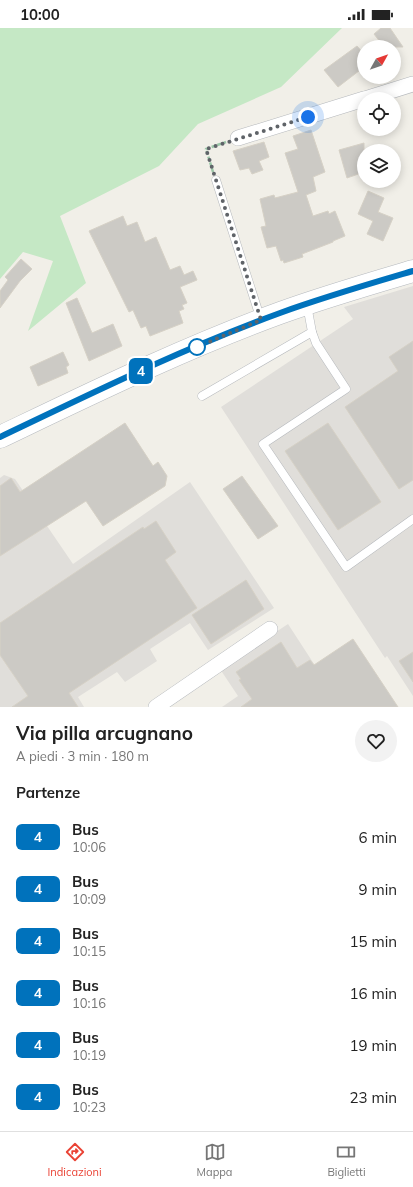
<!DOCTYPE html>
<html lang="it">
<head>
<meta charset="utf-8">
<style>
	:root { --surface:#fff; --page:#f2f2f2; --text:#222; --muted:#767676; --line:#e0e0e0; --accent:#ea4335 }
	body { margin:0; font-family:Mulish,sans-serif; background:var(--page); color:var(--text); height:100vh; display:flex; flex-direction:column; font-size:15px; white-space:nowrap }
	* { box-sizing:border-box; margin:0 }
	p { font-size:13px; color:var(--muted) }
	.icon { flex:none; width:22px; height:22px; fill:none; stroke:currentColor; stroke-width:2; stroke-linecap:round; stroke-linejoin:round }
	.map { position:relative; height:679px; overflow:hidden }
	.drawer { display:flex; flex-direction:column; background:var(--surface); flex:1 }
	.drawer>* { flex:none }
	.badge { padding:0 8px; border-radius:6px; font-size:14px; line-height:26px }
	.needle { width:26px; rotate:50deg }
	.tools { position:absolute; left:357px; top:12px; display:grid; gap:8px }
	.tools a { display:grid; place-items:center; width:44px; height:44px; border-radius:50%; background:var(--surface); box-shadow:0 2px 10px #0003; font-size:20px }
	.you { position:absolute; width:20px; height:20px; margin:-10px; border:3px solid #fff; border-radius:50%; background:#1a73e8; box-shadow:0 0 0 6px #1a73e833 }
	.map>.badge { position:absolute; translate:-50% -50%; box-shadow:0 0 0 2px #fff }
	h2 { padding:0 16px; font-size:15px; line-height:36px }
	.round { display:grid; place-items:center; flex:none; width:42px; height:42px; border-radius:21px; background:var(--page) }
	.head { display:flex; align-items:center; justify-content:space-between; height:68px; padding:0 16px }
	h1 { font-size:19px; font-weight:700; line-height:30px }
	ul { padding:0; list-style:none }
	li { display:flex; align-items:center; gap:12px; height:52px; padding:0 16px }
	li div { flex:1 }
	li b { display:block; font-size:15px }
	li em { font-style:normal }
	li .badge { min-width:44px; font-weight:700; text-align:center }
	.status { display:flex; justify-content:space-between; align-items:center; height:28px; padding:0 20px; background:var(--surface); direction:ltr }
	.status svg { height:11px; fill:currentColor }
	.menu { display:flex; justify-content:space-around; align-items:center; height:56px; border-top:1px solid var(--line); background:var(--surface); font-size:11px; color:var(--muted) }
	.menu a { display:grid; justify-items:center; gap:2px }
	.menu .current { color:var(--accent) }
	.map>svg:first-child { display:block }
	.industrial { fill:#e0deda }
	.green { fill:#c5e8c5 }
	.building { fill:#cccac5; stroke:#d6d1c6 }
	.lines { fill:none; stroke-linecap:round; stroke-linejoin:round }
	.lane-casing { stroke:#b5b8bc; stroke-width:9 }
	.street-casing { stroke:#b5b8bc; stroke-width:16 }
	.secondary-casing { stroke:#b6babf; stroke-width:23 }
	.path { stroke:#9cc7a9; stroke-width:2.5; stroke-dasharray:4 2; stroke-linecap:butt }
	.lane { stroke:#fff; stroke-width:8 }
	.street { stroke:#fff; stroke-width:15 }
	.secondary { stroke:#fff; stroke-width:22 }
	.line-casing { stroke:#fff; stroke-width:9 }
	.line { stroke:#0072bc; stroke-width:6 }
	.walk { stroke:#5f6368; stroke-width:4; stroke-dasharray:0 7.2 }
	.stop-dot { fill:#fff; stroke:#0072bc; stroke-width:2 }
</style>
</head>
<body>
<div class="status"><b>10:00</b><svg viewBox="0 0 49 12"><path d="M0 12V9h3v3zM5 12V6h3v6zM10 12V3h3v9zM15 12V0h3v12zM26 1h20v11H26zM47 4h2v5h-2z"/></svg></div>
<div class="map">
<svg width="413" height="679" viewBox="0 0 413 679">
	<rect width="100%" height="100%" fill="#f1efe8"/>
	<!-- industrial -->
	<g class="industrial">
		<polygon points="413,258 413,668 387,628 385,630 221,379 353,291 344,279"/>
		<polygon points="4,447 15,451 73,536 190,454 274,580 208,622 190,595 150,621 157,633 125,654 117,644 78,669 84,679 0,679 0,450"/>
		<polygon points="288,596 342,679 222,679 238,668 220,641"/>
	</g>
	<!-- green -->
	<polygon class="green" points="0,0 342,0 281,59 198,96 159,138 60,188 86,255 28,303 53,233 23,224 0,251"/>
	<!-- building -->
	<g class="building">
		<polygon points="381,0 390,0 403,19 384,19 374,6"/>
		<polygon points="357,18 364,26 364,39 338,59 324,42"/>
		<polygon points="311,102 325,144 313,149 316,163 306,167 313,188 328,183 329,186 335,183 345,208 333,213 333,214 302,226 303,229 284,235 283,232 281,233 276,218 267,220 261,199 266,198 260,171 274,167 275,170 298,164 285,125 298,121 293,108"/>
		<polygon points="264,114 269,129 259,133 263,142 252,146 249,140 240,142 233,123"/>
		<polygon points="364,115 364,144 347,150 339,122"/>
		<polygon points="368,163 384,170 378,184 393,190 383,213 367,206 373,193 358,186"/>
		<polygon points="123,188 127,198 137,194 145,214 156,209 170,242 180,238 184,247 193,243 197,252 180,259 187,275 182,277 184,281 179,283 183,295 150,308 146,298 141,300 133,282 129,284 89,203"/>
		<polygon points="21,231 32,241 20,253 0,280 0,263 8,252 5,249"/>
		<polygon points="77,270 92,305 113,296 122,318 89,333 66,275"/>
		<polygon points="413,313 413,452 399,461 345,379 398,343 389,329"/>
		<polygon points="63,324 69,337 66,339 68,345 38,358 30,339"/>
		<polygon points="125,395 153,438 158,434 167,448 165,458 103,498 86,473 0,528 0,458 11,450 20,464"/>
		<polygon points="328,395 381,474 338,502 285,423"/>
		<polygon points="242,448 278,498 258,511 223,461"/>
		<polygon points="156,493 176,524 165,532 197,580 69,665 78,679 12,679 28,668 0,627 0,595 143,499 144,501"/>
		<polygon points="246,552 264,581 211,616 192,587"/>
		<polygon points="353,611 398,679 241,679 252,671 239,652 241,651 236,644 281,614 297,640 310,632 314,637"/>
		<polygon points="413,624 413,654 399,633"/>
	</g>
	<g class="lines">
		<!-- lane casing -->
		<g class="lane-casing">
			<g id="lane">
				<polyline points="216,152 261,292"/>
				<polyline points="312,304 316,315 346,361 263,416 346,539 413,491"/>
				<polyline points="202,368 312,304 307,277"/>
			</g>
		</g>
		<!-- street casing -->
		<g class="street-casing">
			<g id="street">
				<polyline points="365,71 413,56"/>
				<polyline points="238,110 364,71"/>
				<polyline points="156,679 270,601"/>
			</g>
		</g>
		<!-- secondary casing -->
		<g class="secondary-casing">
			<path id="secondary" d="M 0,409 C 92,365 184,320 280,285 C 324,269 369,256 413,243"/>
		</g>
		<!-- path -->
		<polyline class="path" points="213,144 206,121 226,114"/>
		<!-- lane -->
		<use href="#lane" class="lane"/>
		<!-- street -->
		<use href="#street" class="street"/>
		<!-- secondary -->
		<use href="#secondary" class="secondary"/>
	</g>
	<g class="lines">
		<!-- line casing -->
		<g class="line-casing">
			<path id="line" d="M 0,409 C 92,365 184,320 280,285 C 324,269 369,256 413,243"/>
		</g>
		<!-- line -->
		<use href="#line" class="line"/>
		<!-- walk -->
		<polyline class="walk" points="197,319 261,292 206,121 308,89"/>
	</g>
	<!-- markers -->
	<circle class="stop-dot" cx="197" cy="319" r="8"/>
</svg>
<div class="tools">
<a><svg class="needle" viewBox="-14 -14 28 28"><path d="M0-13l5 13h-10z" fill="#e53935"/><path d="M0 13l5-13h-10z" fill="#767676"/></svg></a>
<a><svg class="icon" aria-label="locate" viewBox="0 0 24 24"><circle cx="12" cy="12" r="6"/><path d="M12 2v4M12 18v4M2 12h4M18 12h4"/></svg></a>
<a><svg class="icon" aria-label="layers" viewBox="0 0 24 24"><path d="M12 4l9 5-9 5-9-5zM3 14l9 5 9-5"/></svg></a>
</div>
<div class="you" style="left:308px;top:89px"></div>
<b class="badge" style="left:141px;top:343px;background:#0072bc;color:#fff">4</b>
</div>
<section class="drawer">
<div class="head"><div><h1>Via pilla arcugnano</h1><p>A piedi · 3 min · 180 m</p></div><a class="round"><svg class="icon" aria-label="heart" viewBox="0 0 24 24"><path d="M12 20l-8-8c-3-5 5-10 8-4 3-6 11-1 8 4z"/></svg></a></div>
<h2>Partenze</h2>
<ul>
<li><span class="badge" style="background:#0072bc;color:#fff">4</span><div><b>Bus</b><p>10:06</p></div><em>6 min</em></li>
<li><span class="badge" style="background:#0072bc;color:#fff">4</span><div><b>Bus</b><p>10:09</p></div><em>9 min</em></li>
<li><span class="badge" style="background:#0072bc;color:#fff">4</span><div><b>Bus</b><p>10:15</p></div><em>15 min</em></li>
<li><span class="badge" style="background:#0072bc;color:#fff">4</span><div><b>Bus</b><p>10:16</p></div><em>16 min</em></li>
<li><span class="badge" style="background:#0072bc;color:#fff">4</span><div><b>Bus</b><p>10:19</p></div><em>19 min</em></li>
<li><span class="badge" style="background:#0072bc;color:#fff">4</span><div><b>Bus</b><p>10:23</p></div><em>23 min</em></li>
</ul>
</section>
<nav class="menu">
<a class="current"><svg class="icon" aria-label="directions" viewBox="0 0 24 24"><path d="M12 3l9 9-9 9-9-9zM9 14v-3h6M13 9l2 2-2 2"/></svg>Indicazioni</a>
<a><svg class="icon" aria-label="map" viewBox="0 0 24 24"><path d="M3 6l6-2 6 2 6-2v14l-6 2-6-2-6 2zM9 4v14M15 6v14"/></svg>Mappa</a>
<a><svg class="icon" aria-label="tickets" viewBox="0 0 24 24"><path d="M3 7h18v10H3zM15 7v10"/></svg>Biglietti</a>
</nav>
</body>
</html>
